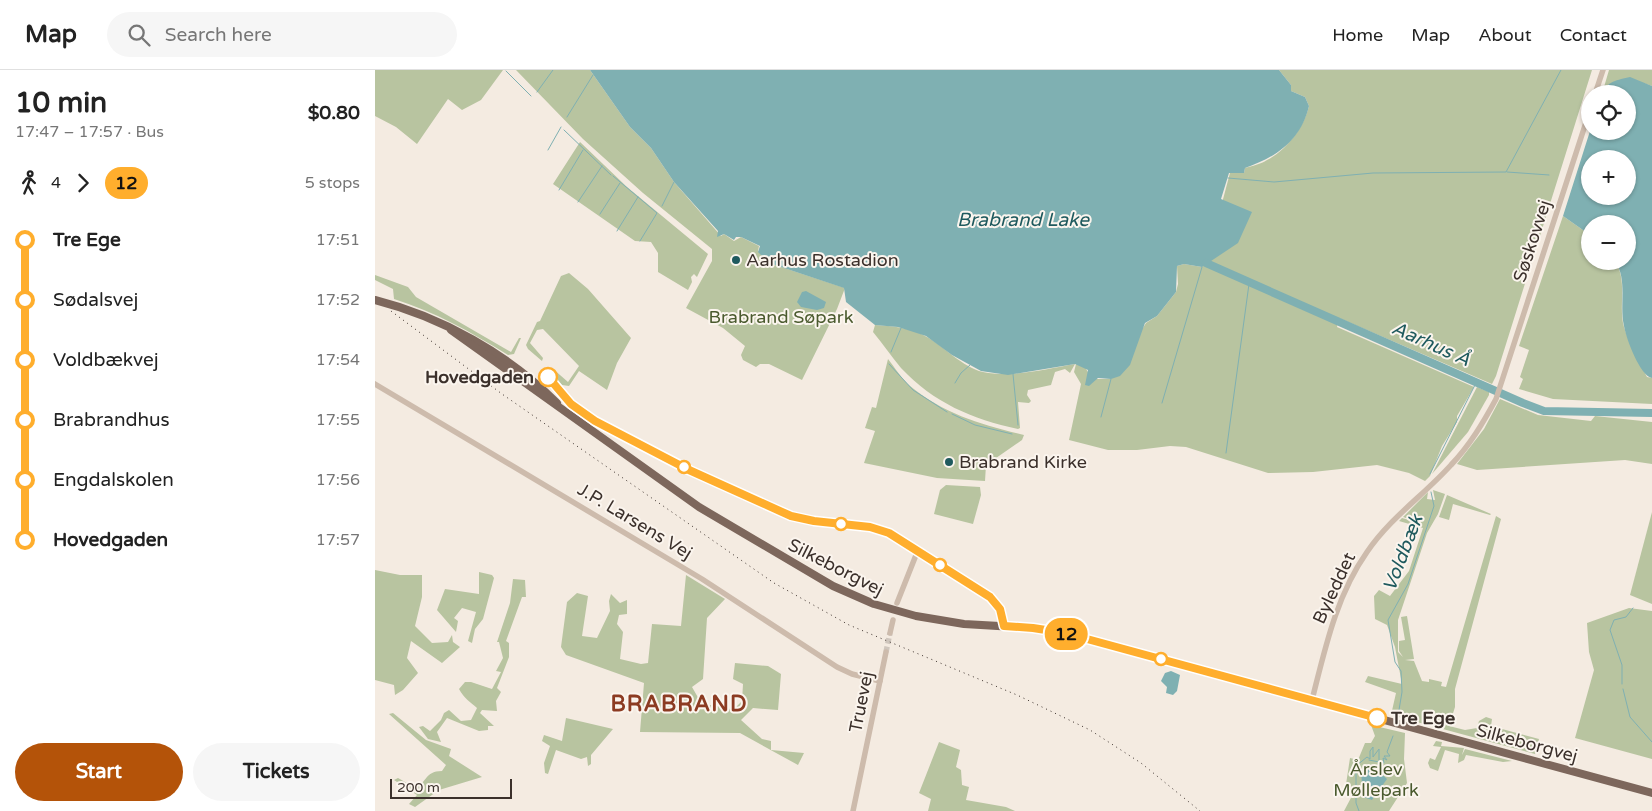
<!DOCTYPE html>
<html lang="en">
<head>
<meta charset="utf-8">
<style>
	:root { --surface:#fff; --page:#f6f6f6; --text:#222; --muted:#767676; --line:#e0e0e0; --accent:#b45309 }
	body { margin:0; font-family:"Varela Round",sans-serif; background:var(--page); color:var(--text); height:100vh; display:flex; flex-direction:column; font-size:19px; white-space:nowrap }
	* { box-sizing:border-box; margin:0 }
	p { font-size:16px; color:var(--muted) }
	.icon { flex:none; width:28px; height:28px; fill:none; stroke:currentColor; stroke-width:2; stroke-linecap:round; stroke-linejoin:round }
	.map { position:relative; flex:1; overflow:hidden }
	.sheet { display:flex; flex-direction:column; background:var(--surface); width:375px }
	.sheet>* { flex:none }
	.badge { padding:0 10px; border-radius:16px; font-size:18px; line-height:32px }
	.tools { position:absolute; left:1206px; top:15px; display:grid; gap:10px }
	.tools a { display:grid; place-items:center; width:55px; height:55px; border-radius:50%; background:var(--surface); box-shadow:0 1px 4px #0004; font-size:25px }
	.scale { position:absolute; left:15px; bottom:12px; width:122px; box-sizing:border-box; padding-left:5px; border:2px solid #3b302b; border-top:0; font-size:14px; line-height:18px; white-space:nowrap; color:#3b302b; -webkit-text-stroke:4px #fbf5ee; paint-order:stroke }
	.map>.badge { position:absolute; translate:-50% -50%; box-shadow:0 0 0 2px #fff }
	.legs { display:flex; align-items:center; gap:8px; height:55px; padding:0 15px; font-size:16px }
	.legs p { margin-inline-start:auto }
	.head { display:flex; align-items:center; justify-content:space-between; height:85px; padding:0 15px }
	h1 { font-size:28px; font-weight:800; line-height:38px }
	.action { display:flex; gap:10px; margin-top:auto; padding:10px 15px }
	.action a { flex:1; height:58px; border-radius:30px; background:var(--accent); color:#fff; font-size:20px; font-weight:800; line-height:58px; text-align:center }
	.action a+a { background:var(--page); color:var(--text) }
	ul { padding:0 15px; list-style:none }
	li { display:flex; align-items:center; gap:18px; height:60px; font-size:19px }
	li i { display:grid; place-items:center; width:8px; height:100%; margin:0 6px; background:currentColor }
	li i::after { content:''; width:12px; height:12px; margin:-6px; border:4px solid; border-radius:50%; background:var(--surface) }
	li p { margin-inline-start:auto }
	li:first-child i { background:linear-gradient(#0000 50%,currentColor 0) }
	li:last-child i { background:linear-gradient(currentColor 50%,#0000 0) }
	header { display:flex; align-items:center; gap:30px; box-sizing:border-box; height:70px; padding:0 25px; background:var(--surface); border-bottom:1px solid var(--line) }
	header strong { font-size:24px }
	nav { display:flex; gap:28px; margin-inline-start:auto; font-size:18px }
	.search { width:350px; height:45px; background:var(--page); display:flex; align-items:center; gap:12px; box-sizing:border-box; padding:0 18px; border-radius:28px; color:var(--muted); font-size:19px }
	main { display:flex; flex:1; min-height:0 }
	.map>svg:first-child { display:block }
	.green { fill:#b8c4a0 }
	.water { fill:#7fb0b2; fill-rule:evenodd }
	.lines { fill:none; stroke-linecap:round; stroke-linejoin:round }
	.stream { stroke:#7fb0b2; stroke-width:1 }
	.river { stroke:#7fb0b2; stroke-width:8 }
	.minor-tunnel { stroke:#cfc6bd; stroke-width:5.5; stroke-dasharray:5.5 3; stroke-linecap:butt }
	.minor { stroke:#cdbbac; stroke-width:5.5 }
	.major { stroke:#7d675c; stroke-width:8 }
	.rail { stroke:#3b302b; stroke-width:1; stroke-dasharray:1 4; stroke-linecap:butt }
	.line-1-casing { stroke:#fff; stroke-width:11 }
	.line-1 { stroke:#ffae2d; stroke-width:8 }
	.poi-dot { fill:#1f5a5e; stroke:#fbf5ee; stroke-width:2 }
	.stop-1-dot { fill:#fff; stroke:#ffae2d; stroke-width:2.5 }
	.labels { text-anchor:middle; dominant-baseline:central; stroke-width:4; stroke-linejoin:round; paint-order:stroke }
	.street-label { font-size:18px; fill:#3b302b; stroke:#fbf5ee }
	.poi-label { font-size:18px; fill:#3b302b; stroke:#fbf5ee; text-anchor:start }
	.park-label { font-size:18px; fill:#4a5a2e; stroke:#fbf5ee }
	.stop-label { font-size:18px; font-weight:bold; fill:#3b302b; stroke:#fbf5ee; text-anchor:end }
	.water-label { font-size:19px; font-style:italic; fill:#1f5a5e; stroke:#fbf5ee }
	.district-label { font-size:22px; font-weight:bold; letter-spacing:1px; fill:#8c3b22; stroke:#fbf5ee }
</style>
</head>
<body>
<header>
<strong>Map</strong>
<div class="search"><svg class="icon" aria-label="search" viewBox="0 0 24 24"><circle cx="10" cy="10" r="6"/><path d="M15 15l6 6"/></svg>Search here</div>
<nav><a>Home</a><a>Map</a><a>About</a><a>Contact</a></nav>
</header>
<main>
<section class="sheet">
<div class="head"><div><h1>10 min</h1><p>17:47 – 17:57 · Bus</p></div><b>$0.80</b></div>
<div class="legs"><svg class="icon" aria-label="walk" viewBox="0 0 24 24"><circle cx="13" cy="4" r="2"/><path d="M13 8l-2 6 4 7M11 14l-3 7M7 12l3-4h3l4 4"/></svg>4<svg class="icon" aria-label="forward" viewBox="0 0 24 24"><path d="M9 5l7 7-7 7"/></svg><b class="badge" style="background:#ffae2d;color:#111">12</b><p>5 stops</p></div>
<ul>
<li><i style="color:#ffae2d"></i><b>Tre Ege</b><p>17:51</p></li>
<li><i style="color:#ffae2d"></i><span>Sødalsvej</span><p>17:52</p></li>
<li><i style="color:#ffae2d"></i><span>Voldbækvej</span><p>17:54</p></li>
<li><i style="color:#ffae2d"></i><span>Brabrandhus</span><p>17:55</p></li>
<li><i style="color:#ffae2d"></i><span>Engdalskolen</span><p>17:56</p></li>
<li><i style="color:#ffae2d"></i><b>Hovedgaden</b><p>17:57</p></li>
</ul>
<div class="action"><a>Start</a><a>Tickets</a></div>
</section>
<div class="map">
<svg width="1277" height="741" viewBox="0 0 1277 741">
	<rect width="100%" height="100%" fill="#f4ebe1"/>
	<!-- green -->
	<g class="green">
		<polygon points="0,0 128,0 106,30 87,40 73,29 42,74 21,57 0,46"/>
		<polygon points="141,0 215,0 255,57 276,78 299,112 346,166 349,164 359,171 366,167 384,176 383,181 394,193 470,218 462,239 427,310 394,294 385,294 381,297 368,290 366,285 370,276 348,258 311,238 337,191 337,179 268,123 208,69"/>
		<path d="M 904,0 L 1217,0 L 1121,306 L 1117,314 L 964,248 L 962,257 L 1099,317 L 1082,346 L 1082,352 L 1067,376 L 1055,406 L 1050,411 L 1034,403 L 1002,395 L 938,402 L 893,403 L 811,377 L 795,376 L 762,380 L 733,380 L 694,370 L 706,314 L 699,302 L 701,294 L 710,297 L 714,304 L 722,309 L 736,309 L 771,253 L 782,246 L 801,222 L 803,214 L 802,196 L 809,194 L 827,197 L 831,193 L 855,103 L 869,103 L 870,98 C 877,96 886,94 892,90 C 912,80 929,57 934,36 L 930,27 L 916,21 L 916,15 Z"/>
		<path d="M 1234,0 L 1277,0 L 1277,16 C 1263,10 1241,9 1229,17 Z"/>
		<polygon points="205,72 252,117 333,184 322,207 319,204 316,207 317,212 313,220 283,202 283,183 276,172 260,171 178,114"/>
		<path d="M 1188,146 L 1215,165 L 1215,191 L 1240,191 C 1253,211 1243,236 1249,257 C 1254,274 1264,291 1272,307 L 1277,308 L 1277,334 L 1178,329 L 1144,319 L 1148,309 L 1145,307 L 1154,280 L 1144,276 Z"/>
		<polygon points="194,203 213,219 256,268 242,293 232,320 204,301 194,316 187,315 175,300 177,298 193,312 204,296 168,259 162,260 155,273 168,288 167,291 153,279 151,275 162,252 165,251 186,206"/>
		<path d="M 0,205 L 33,217 L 41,227 L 136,282 L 144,268 L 146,268 L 139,284 L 133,285 C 96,262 60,242 19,229 L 18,219 L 0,210 Z"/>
		<path d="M 500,255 C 517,256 537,258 552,267 C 570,277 587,297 608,302 C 638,308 670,299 700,294 L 695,303 L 690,299 L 680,302 L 676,315 L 653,320 L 652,325 L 656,331 L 654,333 L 643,332 L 645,358 L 643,359 C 597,349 559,333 526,298 C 516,286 508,274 498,262 Z"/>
		<path d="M 513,289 C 520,298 527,309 535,316 C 569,344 607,355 649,365 L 647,370 L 611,395 L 610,411 L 562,408 L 489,393 L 500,361 L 490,358 L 497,337 L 501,338 Z"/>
		<polygon points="1102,317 1114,322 1114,325 1093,362 1057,404"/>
		<polygon points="1125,329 1163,345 1216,351 1220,346 1277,352 1277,394 1250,390 1102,400 1082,394 1109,359"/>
		<polygon points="571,415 605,417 606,425 598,454 559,444 565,420"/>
		<polygon points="1058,420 1070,424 1063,444 1052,463 1023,550 1023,582 1028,587 1024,581 1024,571 1030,570 1026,547 1032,546 1039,589 1030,590 1039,591 1047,611 1054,612 1054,609 1067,612 1066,616 1071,617 1121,446 1126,449 1080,619 1080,637 1074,656 1090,660 1102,658 1104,651 1111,647 1117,649 1116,656 1164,669 1160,684 1016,645 1021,623 990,612 993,606 1027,614 1020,577 1012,555 1000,549 999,526 1004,520 1015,526 1034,501 1048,458 1024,451 1027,448 1049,454 1028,447 1053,422 1052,429 1060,430"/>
		<polygon points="1072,425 1116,444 1115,445 1078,434 1074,450 1064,447"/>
		<polygon points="1277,442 1277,534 1255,525"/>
		<polygon points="0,500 25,505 47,505 47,527 40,556 57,573 73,572 77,565 78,572 85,577 67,593 36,571 32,588 43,603 28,620 20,625 19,615 0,610"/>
		<polygon points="104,502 117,505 119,508 108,549 100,559 97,573 93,571 101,542 87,538 79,548 83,551 81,562 62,540 70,519 104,524"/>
		<polygon points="311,505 350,529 332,548 328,609 317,617 329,638 345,631 357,641 367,631 368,614 358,609 360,593 393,596 406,604 403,640 378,638 366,650 387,669 396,671 396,680 429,683 423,695 365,663 265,662 269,613 191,585 186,577 192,532 202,523 213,526 207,566 222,568 235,541 234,531 236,524 245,533 252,530 252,544 244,545 242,554 248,562 245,589 266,594 273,593 277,554 306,556"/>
		<path d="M 138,509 L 150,510 L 151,527 L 147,527 L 131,571 L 134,573 L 134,587 L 122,618 L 126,622 L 121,631 L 122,641 L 107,640 L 105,643 L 119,656 L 113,656 L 113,660 L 104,661 L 72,648 L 62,662 L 66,672 L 53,669 L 44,657 L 48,656 L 55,661 L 66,650 L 69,643 L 74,640 L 86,651 L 96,650 L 102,638 C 95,632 89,628 84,619 L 90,612 L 96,612 L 117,619 L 126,602 L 121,601 L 128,588 L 124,572 L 122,572 L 135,533 Z"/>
		<polygon points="1254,538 1277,541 1277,689 1200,668 1219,600 1214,582 1212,553"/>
		<path d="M 18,643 L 51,670 L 76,679 L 74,686 L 107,707 L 64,720 L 40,737 L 34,734 L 42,725 L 19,710 L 23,708 C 56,728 42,701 67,701 L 71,695 L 14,644 Z"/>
		<polygon points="191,648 238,659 216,685 216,694 213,696 212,687 206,689 181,680 173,704 170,703 169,693 175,676 167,671 169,665 187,671"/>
		<polygon points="996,655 1030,663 1029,689 1032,713 1014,741 969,741 978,724 970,721 975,688 983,690 990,673 996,673 1000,666"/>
		<polygon points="1061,671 1067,672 1066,676 1089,678 1087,685 1090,679 1137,691 1128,692 1091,685 1089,690 1083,693 1084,684 1070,680 1063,701 1055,698 1053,693 1055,688 1060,690 1066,677 1058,676"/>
		<polygon points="564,672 585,680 581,697 586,700 587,715 594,717 591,730 631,737 640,741 553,741 556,729 544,723"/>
	</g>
	<!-- water -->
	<g class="water">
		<path d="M 215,0 L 904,0 L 916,15 L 916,21 L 930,27 L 934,36 C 926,70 902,87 870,98 L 869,103 L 854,103 L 846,129 L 877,142 L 863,173 L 827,197 L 809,194 L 802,196 L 801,222 L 782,246 L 770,253 L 755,295 L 745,306 L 736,309 L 723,308 L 714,316 L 710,315 L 713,300 L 700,294 L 633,305 L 606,301 L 577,285 L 551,266 L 523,257 L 500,255 L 471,232 L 469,218 L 394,193 L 383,182 L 385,176 L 366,167 L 361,167 L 359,170 L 349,164 L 342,167 L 343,161 L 299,112 L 276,78 L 255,57 Z"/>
		<path d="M 1255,7 L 1277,16 L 1277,308 C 1265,306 1251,268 1249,256 C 1244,235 1253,210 1240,191 L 1252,191 L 1252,154 L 1215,154 L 1215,165 L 1188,146 L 1215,61 L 1252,61 L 1252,24 L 1227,24 C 1231,11 1243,10 1255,7 ZM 1215,89 L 1252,89 L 1252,126 L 1215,126 Z"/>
		<polygon points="431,221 451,232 449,238 442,240 426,237 422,232 427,222"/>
		<polygon points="796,601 805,605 802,621 798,625 791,623 792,617 786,611 790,603"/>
		<polygon points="989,698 1002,700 1012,709 997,730 988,727 986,701"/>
	</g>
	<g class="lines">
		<!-- stream -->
		<g class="stream">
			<polyline points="131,1 156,26"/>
			<polyline points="162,22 178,0"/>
			<polyline points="192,47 218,5"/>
			<polyline points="189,60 236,105"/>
			<polyline points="173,80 186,57"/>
			<polyline points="1132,102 1174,105"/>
			<polyline points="238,106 282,143 265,171"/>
			<polyline points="853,108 899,112 998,103 1131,102 1186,0"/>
			<polyline points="184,120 208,80"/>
			<polyline points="203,132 227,96"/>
			<polyline points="287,136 299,112"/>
			<polyline points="225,144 245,113"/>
			<polyline points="242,161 263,127"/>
			<polyline points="516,282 526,258"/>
			<polyline points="514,294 538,320 572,342"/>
			<polyline points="638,304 643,355"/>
			<polyline points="580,313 586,303 595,295"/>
			<polyline points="787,333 827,197"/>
			<polyline points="577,344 600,355 637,364"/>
			<polyline points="726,347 736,309"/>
			<polyline points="851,383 874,214"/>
			<polyline points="1055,404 1102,311"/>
			<polyline points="1247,614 1247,595 1235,560 1239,550 1251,547 1258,538"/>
			<polyline points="1248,619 1255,647 1277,672"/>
			<polyline points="1024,640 1027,622 1026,601 1020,592 1013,550 1033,514 1059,436 1056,422"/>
			<polyline points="994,690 1004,692"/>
			<polyline points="984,741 981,733 981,696 992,687 995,689 995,681 998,677 998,687 1004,679 1004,692 1009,693 1008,688 1012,690 1009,686 1015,686 1012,682 1018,666"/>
		</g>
		<!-- river -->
		<polyline class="river" points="831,193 1148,333 1169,341 1277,343"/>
		<!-- minor-tunnel -->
		<polyline class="minor-tunnel" points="511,582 515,563"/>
		<!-- minor -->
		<g class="minor">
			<polyline points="1220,24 1228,0"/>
			<polyline points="0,314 327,509 462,597 477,604 505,611"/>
			<polyline points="522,533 543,480"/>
			<polyline points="515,563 518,550"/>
			<path d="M 937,630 C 950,579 961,526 992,482 C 1015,448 1049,425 1076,395 C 1095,375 1108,353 1121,329 L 1215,40"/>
			<polyline points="478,741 511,582"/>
		</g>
		<!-- major -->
		<g class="major">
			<path d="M 0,230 C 67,247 133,284 182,333"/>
			<polyline points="76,260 324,437 458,516 499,534 541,546 589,554 658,558 690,563 1277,723"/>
		</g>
		<!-- rail -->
		<polyline class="rail" points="16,241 127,324 399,513 474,555 642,625 715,660 766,693 825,741"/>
	</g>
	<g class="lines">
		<!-- line-1 casing -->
		<g class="line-1-casing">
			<polyline id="line-1" points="173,307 196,334 220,351 314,400 416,446 439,451 495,457 514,463 615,527 625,539 629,556 658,558 690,563 1002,648"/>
		</g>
		<!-- line-1 -->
		<use href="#line-1" class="line-1"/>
	</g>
	<!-- markers -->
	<g class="poi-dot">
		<circle cx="361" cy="190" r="5"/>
		<circle cx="574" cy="392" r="5"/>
	</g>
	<g class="stop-1-dot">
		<circle cx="173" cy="307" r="9"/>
		<circle cx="309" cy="397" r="6"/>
		<circle cx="466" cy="454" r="6"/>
		<circle cx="565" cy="495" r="6"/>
		<circle cx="786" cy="589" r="6"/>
		<circle cx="1002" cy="648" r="9"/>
	</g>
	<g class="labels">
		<!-- street labels -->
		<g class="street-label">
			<text transform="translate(1157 171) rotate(-72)">Søskovvej</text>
			<text transform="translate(260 451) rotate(31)">J.P. Larsens Vej</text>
			<text transform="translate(461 497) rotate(27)">Silkeborgvej</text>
			<text transform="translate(959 518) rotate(-65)">Byleddet</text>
			<text transform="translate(486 632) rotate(-79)">Truevej</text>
			<text transform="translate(1152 673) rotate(15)">Silkeborgvej</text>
		</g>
		<!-- poi labels -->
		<g class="poi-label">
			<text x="371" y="190">Aarhus Rostadion</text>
			<text x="584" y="392">Brabrand Kirke</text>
		</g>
		<!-- park labels -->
		<g class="park-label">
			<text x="406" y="247">Brabrand Søpark</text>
			<text x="1001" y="699">Årslev<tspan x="1001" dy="21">Møllepark</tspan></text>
		</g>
		<!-- stop labels -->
		<g class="stop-label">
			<text x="159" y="307">Hovedgaden</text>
			<text x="1016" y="648" text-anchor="start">Tre Ege</text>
		</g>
		<!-- water labels -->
		<g class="water-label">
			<text x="648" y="150">Brabrand Lake</text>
			<text transform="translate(1056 274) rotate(24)">Aarhus Å</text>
			<text transform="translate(1028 483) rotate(-69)">Voldbæk</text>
		</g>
		<!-- district labels -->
		<g class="district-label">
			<text x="304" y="634">BRABRAND</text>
		</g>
	</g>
</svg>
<div class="tools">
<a><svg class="icon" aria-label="locate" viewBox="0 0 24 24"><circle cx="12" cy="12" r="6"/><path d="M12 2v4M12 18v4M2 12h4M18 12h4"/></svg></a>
<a>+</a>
<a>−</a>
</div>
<div class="scale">200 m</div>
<b class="badge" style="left:691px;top:564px;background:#ffae2d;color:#111">12</b>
</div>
</main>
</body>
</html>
